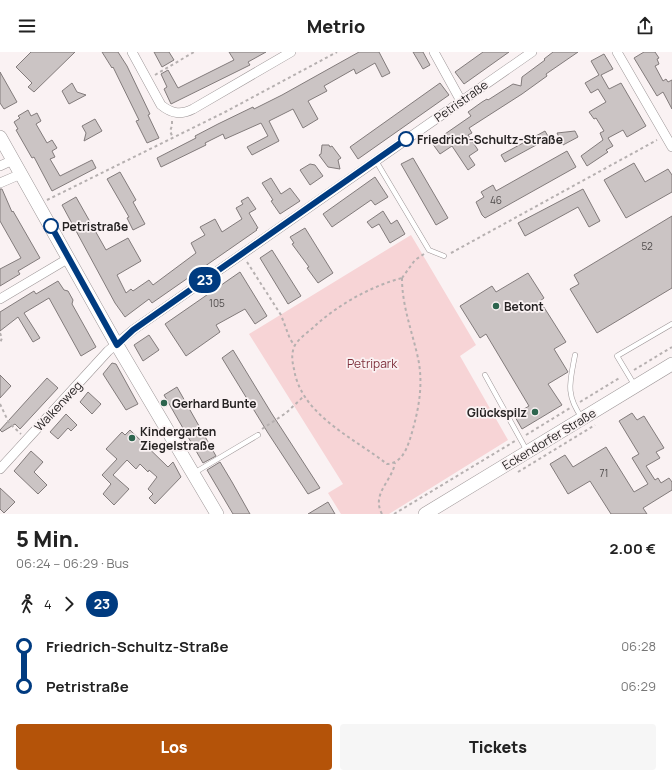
<!DOCTYPE html>
<html lang="de">
<head>
<meta charset="utf-8">
<style>
	:root { --surface:#fff; --page:#f6f6f6; --text:#222; --muted:#767676; --accent:#b45309 }
	body { margin:0; font-family:Manrope,sans-serif; background:var(--page); color:var(--text); height:100vh; display:flex; flex-direction:column; font-size:15px; white-space:nowrap }
	* { box-sizing:border-box; margin:0 }
	p { font-size:13px; color:var(--muted) }
	.icon { flex:none; width:22px; height:22px; fill:none; stroke:currentColor; stroke-width:2; stroke-linecap:round; stroke-linejoin:round }
	.map { position:relative; height:462px; overflow:hidden }
	.details { display:flex; flex-direction:column; background:var(--surface); flex:1 }
	.details>* { flex:none }
	.badge { padding:0 8px; border-radius:13px; font-size:14px; line-height:26px }
	.map>.badge { position:absolute; translate:-50% -50%; box-shadow:0 0 0 2px #fff }
	.legs { display:flex; align-items:center; gap:6px; height:44px; padding:0 16px; font-size:13px }
	.legs p { margin-inline-start:auto }
	.summary { display:flex; align-items:center; justify-content:space-between; height:68px; padding:0 16px }
	h1 { font-size:22px; font-weight:800; line-height:30px }
	.primary-button { display:flex; gap:8px; margin-top:auto; padding:8px 16px }
	.primary-button a { flex:1; height:46px; border-radius:4px; background:var(--accent); color:#fff; font-size:16px; font-weight:800; line-height:46px; text-align:center }
	.primary-button a+a { background:var(--page); color:var(--text) }
	ul { padding:0 16px; list-style:none }
	li { display:flex; align-items:center; gap:14px; height:40px; font-size:15px }
	li i { display:grid; place-items:center; width:6px; height:100%; margin:0 5px; background:currentColor }
	li i::after { content:''; width:10px; height:10px; margin:-5px; border:3px solid; border-radius:50%; background:var(--surface) }
	li p { margin-inline-start:auto }
	li:first-child i { background:linear-gradient(#0000 50%,currentColor 0) }
	li:last-child i { background:linear-gradient(currentColor 50%,#0000 0) }
	header { display:flex; justify-content:space-between; align-items:center; height:52px; padding:0 16px; background:var(--surface); font-size:18px; font-weight:800 }
	.map>svg:first-child { display:block }
	.green { fill:#f7d4d6 }
	.building { fill:#cbc4c4; stroke:#827b7b }
	.lines { fill:none; stroke-linecap:round; stroke-linejoin:round }
	.lane-casing { stroke:#9d9697; stroke-width:5.5 }
	.street-casing { stroke:#9d9697; stroke-width:10 }
	.secondary-casing { stroke:#9d9697; stroke-width:14 }
	.path { stroke:#b6b0b0; stroke-width:2; stroke-dasharray:3 3; stroke-linecap:butt }
	.lane { stroke:#fff; stroke-width:4.5 }
	.street { stroke:#fff; stroke-width:9 }
	.secondary { stroke:#fff; stroke-width:13 }
	.line-1-casing { stroke:#fff; stroke-width:9 }
	.line-1 { stroke:#003b80; stroke-width:6 }
	.stop-1-dot { fill:#fff; stroke:#003b80; stroke-width:2 }
	.poi-dot { fill:#2d654e; stroke:#faf2f3; stroke-width:1.5 }
	.labels { text-anchor:middle; dominant-baseline:central; stroke-width:3.5; stroke-linejoin:round; paint-order:stroke }
	.number-label { font-size:10px; fill:#4f4b4b }
	.street-label { font-size:12px; fill:#262323; stroke:#faf2f3 }
	.stop-label { font-size:12px; font-weight:bold; fill:#262323; stroke:#faf2f3; text-anchor:start }
	.poi-label { font-size:12px; font-weight:bold; fill:#262323; stroke:#faf2f3; text-anchor:start }
	.park-label { font-size:12px; fill:#7f303c; stroke:#faf2f3 }
</style>
</head>
<body>
<header><svg class="icon" aria-label="menu" viewBox="0 0 24 24"><path d="M4 6h16M4 12h16M4 18h16"/></svg>Metrio<svg class="icon" aria-label="share" viewBox="0 0 24 24"><path d="M12 15V3M7 8l5-5 5 5M5 13v7h14v-7"/></svg></header>
<div class="map">
<svg width="672" height="462" viewBox="0 0 672 462">
	<rect width="100%" height="100%" fill="#faf2f3"/>
	<!-- green -->
	<polygon class="green" points="411,183 476,293 460,304 508,388 389,462 341,462 328,441 343,432 249,282"/>
	<!-- building -->
	<g class="building">
		<polygon points="31,0 75,0 34,40 28,35 32,31 16,15"/>
		<polygon points="102,0 118,0 127,14 150,62 148,63 159,86 147,91 136,69 139,68 113,15 112,16"/>
		<polygon points="154,0 169,0 174,8 162,15"/>
		<polygon points="229,0 266,0 248,10 250,13 171,52 164,37 167,35 161,22 168,18 178,36 234,8"/>
		<polygon points="359,0 379,0 390,21 382,25 375,11 356,22 354,17 324,34 327,39 308,49 318,67 303,76 293,57 269,69 279,89 252,103 247,95 268,84 261,71 225,87 223,82 205,91 206,93 161,115 157,106 196,86 195,84 218,72 253,55 254,57 282,43"/>
		<polygon points="413,0 423,0 430,13 423,17"/>
		<polygon points="483,0 509,0 464,32 455,20"/>
		<polygon points="553,0 578,0 546,22 547,24 522,42 469,76 472,81 468,83 478,98 469,104 475,113 468,118 452,94 440,102 432,91 471,64 468,60 482,50 487,47 488,48 513,32 521,34 522,25 545,8 544,7"/>
		<polygon points="644,0 655,0 659,6 657,7 659,12 655,14 663,29 666,27 668,30 672,28 672,57 663,40 657,44 634,6"/>
		<polygon points="604,2 613,17 601,23 609,37 621,31 646,74 627,85 623,78 608,86 613,94 606,98 608,100 587,114 581,104 603,88 600,81 604,79 596,66 594,67 589,60 606,50 598,37 591,41 585,31 599,23 591,9"/>
		<polygon points="0,20 17,50 4,57 0,51"/>
		<polygon points="72,31 77,40 86,43 69,52 62,39"/>
		<polygon points="440,31 449,43 358,107 350,95"/>
		<polygon points="28,58 31,64 37,61 41,69 36,72 47,91 52,88 57,96 52,99 55,105 50,107 60,124 92,108 96,116 52,139 34,105 32,106 16,78 18,77 14,70 20,66 18,64"/>
		<polygon points="95,67 102,79 84,89 86,81 82,74"/>
		<polygon points="545,79 549,86 505,110 501,103"/>
		<polygon points="575,79 578,85 563,93 557,81"/>
		<polygon points="322,93 329,93 330,95 332,94 341,106 338,108 340,117 328,115 319,103 321,102"/>
		<polygon points="567,99 576,115 485,166 482,163 476,150 484,145 481,140 493,133 496,139"/>
		<polygon points="413,106 448,166 436,173 401,112"/>
		<polygon points="634,111 645,130 668,117 672,123 672,140 626,166 604,128"/>
		<polygon points="310,112 315,113 323,124 310,133 300,118"/>
		<polygon points="120,120 136,148 133,150 145,172 133,178 127,166 129,165 107,127"/>
		<polygon points="375,125 388,145 375,153 371,148 332,175 323,162"/>
		<polygon points="271,126 281,142 290,136 300,149 280,162 271,149 273,148 262,131"/>
		<polygon points="0,137 2,137 12,160 13,159 40,206 18,219 20,222 0,234 0,217 21,206 0,169"/>
		<polygon points="583,137 600,169 589,175 578,155 525,184 518,171"/>
		<polygon points="76,145 106,198 128,186 141,209 117,223 126,241 131,237 133,239 149,228 153,233 196,201 191,191 205,183 200,175 215,167 222,180 242,167 236,156 243,152 241,149 248,145 256,157 249,161 258,176 256,177 257,178 152,251 149,247 125,265 115,251 62,153"/>
		<polygon points="383,159 391,172 397,168 405,182 390,191 379,172 372,176 367,170"/>
		<polygon points="672,164 672,236 597,281 570,237 579,232 574,223"/>
		<polygon points="305,176 333,221 318,231 307,216 309,215 292,192 294,191 290,185"/>
		<polygon points="272,198 301,244 288,252 260,206"/>
		<polygon points="240,220 267,264 255,272 245,257 216,273 220,280 186,304 165,272"/>
		<polygon points="528,221 544,246 540,249 566,290 554,297 568,320 548,332 562,353 522,377 514,363 529,354 486,282 480,286 460,254 492,234 496,240"/>
		<polygon points="58,229 64,238 68,239 73,248 72,252 96,295 81,304 49,246 24,261 40,286 33,290 18,265 0,279 0,260 34,239 36,242"/>
		<polygon points="149,283 159,298 143,309 134,293"/>
		<polygon points="233,298 272,362 320,436 308,442 268,381 222,306"/>
		<polygon points="112,311 116,312 138,352 126,358 103,322"/>
		<polygon points="0,323 11,334 0,346"/>
		<polygon points="47,326 58,336 20,377 15,372 2,380 0,378"/>
		<polygon points="177,335 216,404 203,411 164,343"/>
		<polygon points="88,340 101,352 92,362 80,350"/>
		<polygon points="632,361 637,368 644,364 664,396 656,400 660,406 646,414 655,428 658,426 661,431 669,426 672,430 672,438 643,456 647,462 611,462 590,429 568,442 550,412 565,403 573,415 606,395 634,440 648,432 632,406 639,402 619,369"/>
		<polygon points="66,362 77,373 71,379 68,376 58,387 50,380"/>
		<polygon points="130,378 168,415 173,410 181,425 155,452 149,446 153,442 148,437 157,425 149,418 148,420 140,412 136,417 127,408 113,423 129,437 114,453 103,442 111,432 102,423 117,407 106,397 122,380 125,383"/>
		<polygon points="31,399 43,410 34,420 47,433 38,442 14,419"/>
		<polygon points="220,410 232,430 250,462 233,462 207,418"/>
		<polygon points="0,436 15,450 4,461 0,457"/>
		<polygon points="328,450 335,462 308,462"/>
	</g>
	<g class="lines">
		<!-- lane casing -->
		<g class="lane-casing">
			<g id="lane">
				<polyline points="376,109 429,198 444,204"/>
				<path d="M 575,303 C 570,330 565,342 582,366"/>
				<polyline points="485,323 527,399"/>
				<polyline points="635,334 617,304 672,272"/>
				<polyline points="194,421 258,383"/>
			</g>
		</g>
		<!-- street casing -->
		<g class="street-casing">
			<g id="street">
				<path d="M 132,0 L 161,53 C 172,62 181,63 193,57 L 291,0"/>
				<polyline points="434,0 461,49"/>
				<polyline points="617,0 672,95"/>
				<polyline points="0,114 13,108"/>
				<polyline points="0,131 21,122"/>
				<polyline points="0,247 69,206"/>
				<polyline points="0,417 108,299 133,278 532,0"/>
			</g>
		</g>
		<!-- secondary casing -->
		<g class="secondary-casing">
			<g id="secondary">
				<polyline points="0,85 117,293 217,462"/>
				<polyline points="425,462 672,312"/>
			</g>
		</g>
		<!-- path -->
		<g class="path">
			<polyline points="155,23 194,0"/>
			<polyline points="172,69 172,74 170,79 173,86"/>
			<polyline points="47,148 227,59 337,0"/>
			<polyline points="451,201 657,88"/>
			<polyline points="247,210 281,263 290,287 295,294"/>
			<path d="M 402,226 C 402,254 412,279 418,306 C 424,334 418,361 410,387 C 406,399 401,411 387,412 C 354,386 301,363 294,317 C 292,309 291,301 295,293 C 300,285 310,279 317,272 C 341,251 372,234 402,226 Z"/>
			<polyline points="402,226 415,208 424,202"/>
			<polyline points="0,281 2,286 0,291"/>
			<polyline points="634,318 672,295"/>
			<polyline points="580,350 621,325"/>
			<polyline points="0,352 9,371 21,382"/>
			<polyline points="262,377 286,361 303,345"/>
			<polyline points="526,383 570,356"/>
			<polyline points="518,420 595,373"/>
			<path d="M 382,462 C 371,442 392,429 395,411"/>
			<polyline points="394,462 515,389"/>
		</g>
		<!-- lane -->
		<use href="#lane" class="lane"/>
		<!-- street -->
		<use href="#street" class="street"/>
		<!-- secondary -->
		<use href="#secondary" class="secondary"/>
	</g>
	<g class="lines">
		<!-- line-1 casing -->
		<g class="line-1-casing">
			<polyline id="line-1" points="51,174 117,293 133,278 406,87"/>
		</g>
		<!-- line-1 -->
		<use href="#line-1" class="line-1"/>
	</g>
	<!-- markers -->
	<g class="stop-1-dot">
		<circle cx="406" cy="87" r="7"/>
		<circle cx="51" cy="174" r="7"/>
	</g>
	<g class="poi-dot">
		<circle cx="496" cy="254" r="4"/>
		<circle cx="164" cy="351" r="4"/>
		<circle cx="535" cy="360" r="4"/>
		<circle cx="132" cy="386" r="4"/>
	</g>
	<g class="labels">
		<!-- number labels -->
		<g class="number-label">
			<text x="496" y="148">46</text>
			<text x="647" y="194">52</text>
			<text x="217" y="251">105</text>
			<text x="604" y="421">71</text>
		</g>
		<!-- street labels -->
		<g class="street-label">
			<text transform="translate(461 49) rotate(-35)">Petristraße</text>
			<text transform="translate(58 354) rotate(-47)">Walkenweg</text>
			<text transform="translate(549 387) rotate(-31)">Eckendorfer Straße</text>
		</g>
		<!-- stop labels -->
		<g class="stop-label">
			<text x="417" y="87">Friedrich-Schultz-Straße</text>
			<text x="62" y="174">Petristraße</text>
		</g>
		<!-- poi labels -->
		<g class="poi-label">
			<text x="504" y="254">Betont</text>
			<text x="172" y="351">Gerhard Bunte</text>
			<text x="527" y="360" text-anchor="end">Glückspilz</text>
			<text x="140" y="379">Kindergarten<tspan x="140" dy="14">Ziegelstraße</tspan></text>
		</g>
		<!-- park labels -->
		<g class="park-label">
			<text x="372" y="311">Petripark</text>
		</g>
	</g>
</svg>
<b class="badge" style="left:205px;top:228px;background:#003b80;color:#fff">23</b>
</div>
<section class="details">
<div class="summary"><div><h1>5 Min.</h1><p>06:24 – 06:29 · Bus</p></div><b>2.00 €</b></div>
<div class="legs"><svg class="icon" aria-label="walk" viewBox="0 0 24 24"><circle cx="13" cy="4" r="2"/><path d="M13 8l-2 6 4 7M11 14l-3 7M7 12l3-4h3l4 4"/></svg>4<svg class="icon" aria-label="forward" viewBox="0 0 24 24"><path d="M9 5l7 7-7 7"/></svg><b class="badge" style="background:#003b80;color:#fff">23</b></div>
<ul>
<li><i style="color:#003b80"></i><b>Friedrich-Schultz-Straße</b><p>06:28</p></li>
<li><i style="color:#003b80"></i><b>Petristraße</b><p>06:29</p></li>
</ul>
<div class="primary-button"><a>Los</a><a>Tickets</a></div>
</section>
</body>
</html>
